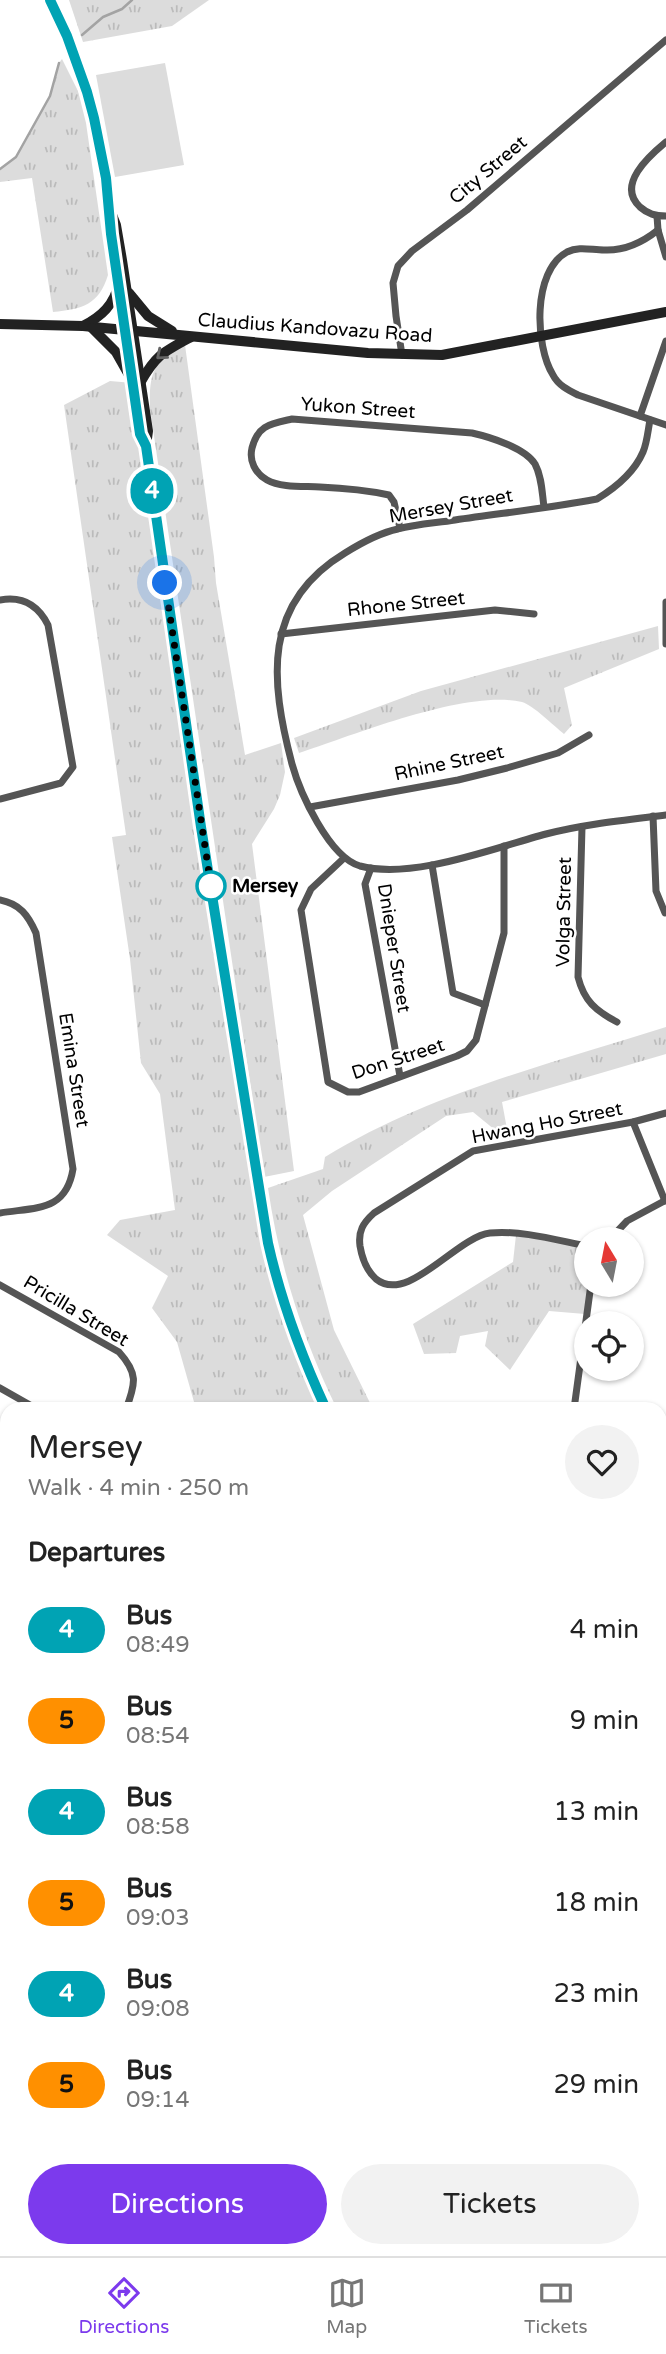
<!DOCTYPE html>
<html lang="en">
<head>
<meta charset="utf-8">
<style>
	:root { --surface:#fff; --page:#f2f2f2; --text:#222; --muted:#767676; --line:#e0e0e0; --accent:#7c3aed }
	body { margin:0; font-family:"Varela Round",sans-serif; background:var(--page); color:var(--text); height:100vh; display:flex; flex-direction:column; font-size:26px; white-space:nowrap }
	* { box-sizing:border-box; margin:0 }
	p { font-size:23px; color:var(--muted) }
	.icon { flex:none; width:38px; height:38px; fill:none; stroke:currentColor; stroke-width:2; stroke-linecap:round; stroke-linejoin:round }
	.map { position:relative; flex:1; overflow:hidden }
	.sheet { position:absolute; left:0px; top:1402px; width:667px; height:856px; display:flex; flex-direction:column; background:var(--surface); border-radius:21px 21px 0 0; box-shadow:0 2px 5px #0004 }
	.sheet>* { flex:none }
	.badge { padding:0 14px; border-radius:23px; font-size:24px; line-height:46px }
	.needle { width:46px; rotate:350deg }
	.buttons { position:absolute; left:574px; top:1227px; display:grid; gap:14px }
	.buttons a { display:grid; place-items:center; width:70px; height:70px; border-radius:50%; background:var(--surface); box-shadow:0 2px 5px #0004; font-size:35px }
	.you { position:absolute; width:35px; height:35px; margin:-18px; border:5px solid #fff; border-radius:50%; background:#1a73e8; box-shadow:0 0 0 10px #1a73e833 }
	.map>.badge { position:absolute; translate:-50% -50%; box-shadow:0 0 0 4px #fff }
	h2 { padding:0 28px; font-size:26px; line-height:63px }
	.round { display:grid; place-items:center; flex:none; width:74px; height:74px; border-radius:37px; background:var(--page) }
	.overview { display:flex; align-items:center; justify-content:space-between; height:119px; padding:0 28px }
	h1 { font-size:33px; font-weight:600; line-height:52px }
	.cta { display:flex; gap:14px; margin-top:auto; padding:14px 28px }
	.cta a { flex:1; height:80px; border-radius:42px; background:var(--accent); color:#fff; font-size:28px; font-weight:600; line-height:80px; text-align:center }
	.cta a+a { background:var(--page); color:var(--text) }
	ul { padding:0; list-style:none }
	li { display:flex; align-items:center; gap:21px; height:91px; padding:0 28px }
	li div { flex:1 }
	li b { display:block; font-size:26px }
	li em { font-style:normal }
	li .badge { min-width:77px; font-weight:700; text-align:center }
	.menu { display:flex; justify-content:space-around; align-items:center; height:98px; border-top:2px solid var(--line); background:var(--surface); font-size:19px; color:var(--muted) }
	.menu a { display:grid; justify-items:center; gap:4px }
	.menu .current { color:var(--accent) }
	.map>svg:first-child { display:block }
	.grass { fill:url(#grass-tufts) }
	.wetland { fill:url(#wetland-marsh) }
	.pitch { fill:#dcdcdc }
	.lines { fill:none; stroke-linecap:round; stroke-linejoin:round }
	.stream { stroke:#a3a3a3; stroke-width:2.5 }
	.street { stroke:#555; stroke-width:7 }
	.secondary { stroke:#222; stroke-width:10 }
	.oneway { stroke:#646464 }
	.line-casing { stroke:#fff; stroke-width:16 }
	.line { stroke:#00a3b4; stroke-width:10 }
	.walk { stroke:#000; stroke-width:7; stroke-dasharray:0 12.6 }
	.stop-dot { fill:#fff; stroke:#00a3b4; stroke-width:3.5 }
	.labels { text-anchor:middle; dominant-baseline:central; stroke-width:5; stroke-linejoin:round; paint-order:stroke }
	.street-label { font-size:19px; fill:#000; stroke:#fff }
	.stop-label { font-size:19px; font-weight:bold; fill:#000; stroke:#fff; text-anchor:start }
</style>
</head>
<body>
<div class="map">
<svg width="666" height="2256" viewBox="0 0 666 2256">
	<defs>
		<pattern id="grass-tufts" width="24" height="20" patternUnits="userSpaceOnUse" patternTransform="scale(1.75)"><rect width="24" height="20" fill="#dcdcdc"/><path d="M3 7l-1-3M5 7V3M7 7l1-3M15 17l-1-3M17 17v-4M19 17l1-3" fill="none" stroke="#bbb"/></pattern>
		<pattern id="wetland-marsh" width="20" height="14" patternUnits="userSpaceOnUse" patternTransform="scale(1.75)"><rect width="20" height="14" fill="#dcdcdc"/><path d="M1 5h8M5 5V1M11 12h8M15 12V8" fill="none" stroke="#bbb"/></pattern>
	</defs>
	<rect width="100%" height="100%" fill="#fff"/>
	<!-- grass -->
	<g class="grass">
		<polygon points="69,0 209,0 172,26 83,42"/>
		<path d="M 62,59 L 78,91 L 86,123 L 108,275 C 99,305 82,309 53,312 L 32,178 L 0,182 L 0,169 L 16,157 L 50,96 L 59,63 Z"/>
		<path d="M 185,345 L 214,557 L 216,583 L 245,755 L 281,743 L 285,772 L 280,795 L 274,809 L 252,844 L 294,1171 L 264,1177 L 150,409 C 149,375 152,360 185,345 Z"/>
		<polygon points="110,381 133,383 201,827 282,1299 326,1409 196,1409 177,1342 152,1308 168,1276 107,1235 120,1220 175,1210 160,1094 141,1063 130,959 112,837 126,835 64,405"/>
		<path d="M 658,626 L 659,649 L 564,688 L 572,725 L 564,734 C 554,726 533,705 522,702 C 466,689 354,735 299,753 L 294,738 L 421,691 Z"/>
		<path d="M 666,1027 L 666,1054 L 502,1102 L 507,1129 L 495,1130 L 473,1112 L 446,1116 L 332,1191 L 303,1215 L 334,1330 L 373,1409 L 337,1409 C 303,1340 279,1264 268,1188 L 323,1169 L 325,1157 C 429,1093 550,1064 666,1027 Z"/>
		<polygon points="516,1235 586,1246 586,1284 591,1285 585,1314 549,1311 510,1370 485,1346 488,1331 460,1336 456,1353 424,1354 413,1324 513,1262"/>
		<polygon points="666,1498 666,1542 660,1549 660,1504"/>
		<polygon points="660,1706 666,1710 666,1754 660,1749"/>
		<polygon points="660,1771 666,1776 666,1812 660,1809"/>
		<polygon points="7,1828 7,1979 0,1993 0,1856"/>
		<polygon points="660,1878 666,1881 666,2117 660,2116"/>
		<polygon points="7,2032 7,2250 243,2250 243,2256 0,2256 0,2047"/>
		<polygon points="666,2177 666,2256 377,2256 374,2251 660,2250 660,2182"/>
	</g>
	<!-- wetland -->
	<polygon class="wetland" points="267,2251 267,2250 348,2251 342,2256 268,2256"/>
	<!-- pitch -->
	<polygon class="pitch" points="165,63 184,165 115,177 96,75"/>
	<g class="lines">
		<!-- stream -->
		<g class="stream">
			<polyline points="82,35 103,17 122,9 132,0"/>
			<polyline points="0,169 16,157 50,96 59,63"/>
		</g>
		<!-- street -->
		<g class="street">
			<path d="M 666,142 C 649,156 616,185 640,207 C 648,214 655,216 666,216"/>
			<polyline points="657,216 658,230 666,257"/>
			<path d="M 658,230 C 643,242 624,251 604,250 C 591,250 579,246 567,252 C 532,271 535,346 553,375 C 558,385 568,390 578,395 L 666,425"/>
			<polyline points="402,355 396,316 393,283 398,266 412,251 467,210 666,40"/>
			<polyline points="640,416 666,341"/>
			<path d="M 650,420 C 648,430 647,443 643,452 C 634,473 615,488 597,499 C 550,508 502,513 455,520 C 436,523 416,524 398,529 C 379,533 361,543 345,553 C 262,603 270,680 292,764 C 300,793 329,857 360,866 C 413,880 493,848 546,834 C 585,824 626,820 666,815"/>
			<path d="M 400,528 L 394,502 L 389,495 C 366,490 343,488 320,487 C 304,486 281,488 267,480 C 255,473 249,461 252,448 C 258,425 270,424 292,419 L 472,433 C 490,437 525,448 535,464 C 542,477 542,493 544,507"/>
			<path d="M 0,600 C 22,596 38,605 48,625 L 73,767 L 61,783 L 0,799"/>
			<polyline points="666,602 666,644"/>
			<polyline points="281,634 495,610 534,614"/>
			<polyline points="310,807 458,780 507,768 558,753 589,735"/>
			<polyline points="653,816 656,891 665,913"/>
			<path d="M 582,827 L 578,977 C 584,1001 596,1011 617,1022"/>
			<polyline points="343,859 311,889 301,910 328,1082 348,1092 359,1092 457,1056 467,1051 476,1040 504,933 504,846"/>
			<polyline points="432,865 453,993 485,1005"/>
			<polyline points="371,868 365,884 400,1076"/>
			<path d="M 0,900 C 20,904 28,915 36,933 L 73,1169 C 66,1212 36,1207 0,1213"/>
			<polyline points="633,1122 665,1201"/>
			<polyline points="610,1239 627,1221 666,1200"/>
			<path d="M 586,1246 C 556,1240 521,1230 490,1233 C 456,1237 408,1305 376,1279 C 367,1271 362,1258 360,1246 C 358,1231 363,1223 374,1213 L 473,1151 L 633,1122 L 666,1113"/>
			<path d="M 0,1285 L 119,1352 C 138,1373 136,1383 126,1409"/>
			<polyline points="0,1388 37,1409"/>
			<polyline points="456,1408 457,1409"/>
			<polyline points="574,1409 591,1284"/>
			<polyline points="0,1782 7,1784"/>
			<polyline points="0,2009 7,1995"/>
		</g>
		<!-- secondary -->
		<g class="secondary">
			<path d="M 50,0 C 76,48 90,100 101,153 C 104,172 109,192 109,211"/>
			<polyline points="109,207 116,225 122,260 148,431 146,446 201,827 261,1206 282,1299 293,1334 326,1409"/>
			<polyline points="111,237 120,291"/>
			<polyline points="129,293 148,316 172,331"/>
			<polyline points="0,324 83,326 368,353 442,355 666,312"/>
			<path d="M 83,326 C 102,316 114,305 119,283"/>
			<polyline points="92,328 116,352 133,382"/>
			<polyline points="132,375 140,434 146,446"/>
			<path d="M 140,383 C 156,355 163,352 191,337"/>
			<polyline points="660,1488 666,1482"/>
			<polyline points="0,1498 7,1503"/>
			<polyline points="660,1761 666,1764"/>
		</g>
	</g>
	<!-- one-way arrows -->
	<defs><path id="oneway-chevron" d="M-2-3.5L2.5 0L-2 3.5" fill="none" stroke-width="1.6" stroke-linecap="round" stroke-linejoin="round" transform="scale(1.75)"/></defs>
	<use class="oneway" href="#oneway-chevron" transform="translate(161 355) rotate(140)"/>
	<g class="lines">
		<!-- line casing -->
		<g class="line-casing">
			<path id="line" d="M 50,0 L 67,36 L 87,92 L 94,118 L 106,178 L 111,234 L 140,434 L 146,446 L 201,827 L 268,1243 C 281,1301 301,1355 326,1409"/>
		</g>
		<!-- line -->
		<use href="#line" class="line"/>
		<!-- walk -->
		<polyline class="walk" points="165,583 211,886"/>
	</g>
	<!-- markers -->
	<circle class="stop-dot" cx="211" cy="886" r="14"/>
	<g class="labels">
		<!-- street labels -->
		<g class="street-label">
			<text transform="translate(488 170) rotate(-40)">City Street</text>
			<text transform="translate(315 328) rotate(4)">Claudius Kandovazu Road</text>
			<text transform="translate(358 408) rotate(4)">Yukon Street</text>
			<text transform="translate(451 506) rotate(-10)">Mersey Street</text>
			<text transform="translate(406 604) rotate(-6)">Rhone Street</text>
			<text transform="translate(449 763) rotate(-12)">Rhine Street</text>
			<text transform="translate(564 912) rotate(-89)">Volga Street</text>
			<text transform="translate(394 948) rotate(81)">Dnieper Street</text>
			<text transform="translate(398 1059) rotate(-18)">Don Street</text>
			<text transform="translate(74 1070) rotate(81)">Emina Street</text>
			<text transform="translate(547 1123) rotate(-11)">Hwang Ho Street</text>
			<text transform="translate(76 1311) rotate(31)">Pricilla Street</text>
		</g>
		<!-- stop labels -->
		<g class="stop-label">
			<text x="232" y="886">Mersey</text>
		</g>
	</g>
</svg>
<div class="buttons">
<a><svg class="needle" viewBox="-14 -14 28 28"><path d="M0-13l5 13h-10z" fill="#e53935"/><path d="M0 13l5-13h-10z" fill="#767676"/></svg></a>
<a><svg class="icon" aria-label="locate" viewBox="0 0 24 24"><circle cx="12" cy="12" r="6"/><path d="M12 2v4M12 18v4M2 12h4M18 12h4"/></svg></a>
</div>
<div class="you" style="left:165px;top:583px"></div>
<b class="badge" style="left:152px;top:491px;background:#00a3b4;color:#fff">4</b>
<section class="sheet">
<div class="overview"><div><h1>Mersey</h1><p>Walk · 4 min · 250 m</p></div><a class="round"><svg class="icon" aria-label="heart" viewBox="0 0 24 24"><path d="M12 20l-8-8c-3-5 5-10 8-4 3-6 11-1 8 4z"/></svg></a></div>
<h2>Departures</h2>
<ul>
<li><span class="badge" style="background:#00a3b4;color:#fff">4</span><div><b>Bus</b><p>08:49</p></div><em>4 min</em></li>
<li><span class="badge" style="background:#ff9000;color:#111">5</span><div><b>Bus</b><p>08:54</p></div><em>9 min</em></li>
<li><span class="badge" style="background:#00a3b4;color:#fff">4</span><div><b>Bus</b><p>08:58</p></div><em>13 min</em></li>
<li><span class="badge" style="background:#ff9000;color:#111">5</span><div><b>Bus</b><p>09:03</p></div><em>18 min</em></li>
<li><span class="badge" style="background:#00a3b4;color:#fff">4</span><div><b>Bus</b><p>09:08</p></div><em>23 min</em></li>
<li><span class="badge" style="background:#ff9000;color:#111">5</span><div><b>Bus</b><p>09:14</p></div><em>29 min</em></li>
</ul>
<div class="cta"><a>Directions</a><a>Tickets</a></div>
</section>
</div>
<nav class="menu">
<a class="current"><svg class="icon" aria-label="directions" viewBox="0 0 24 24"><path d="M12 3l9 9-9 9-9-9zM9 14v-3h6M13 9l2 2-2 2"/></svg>Directions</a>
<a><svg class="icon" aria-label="map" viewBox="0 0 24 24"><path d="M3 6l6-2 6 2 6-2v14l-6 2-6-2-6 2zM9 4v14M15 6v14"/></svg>Map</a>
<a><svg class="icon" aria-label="tickets" viewBox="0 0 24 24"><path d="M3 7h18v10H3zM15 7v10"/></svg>Tickets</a>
</nav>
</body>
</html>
